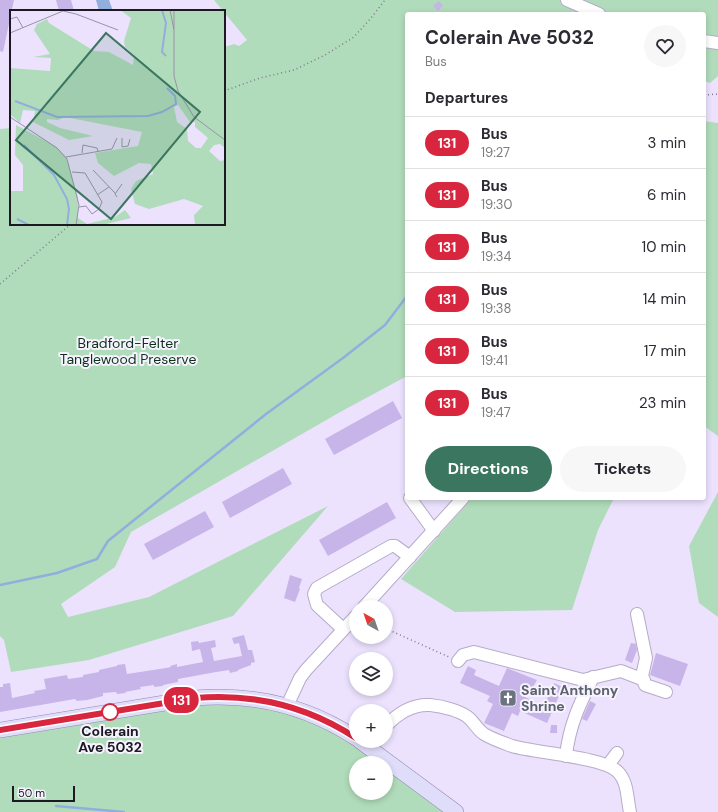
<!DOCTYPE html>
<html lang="en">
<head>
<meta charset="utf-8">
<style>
	:root { --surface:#fff; --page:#f7f7f7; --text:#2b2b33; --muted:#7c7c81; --line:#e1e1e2; --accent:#3b7660 }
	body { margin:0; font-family:"DM Sans",sans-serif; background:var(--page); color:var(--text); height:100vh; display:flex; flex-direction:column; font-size:15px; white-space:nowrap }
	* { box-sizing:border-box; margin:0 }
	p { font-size:13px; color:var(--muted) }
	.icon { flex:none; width:22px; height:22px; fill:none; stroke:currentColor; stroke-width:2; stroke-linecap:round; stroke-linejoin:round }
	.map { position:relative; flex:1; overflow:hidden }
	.drawer { position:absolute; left:405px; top:12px; width:301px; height:488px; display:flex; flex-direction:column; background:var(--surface); border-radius:4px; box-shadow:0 2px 6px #0003 }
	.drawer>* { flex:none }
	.badge { padding:0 8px; border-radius:13px; font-size:14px; line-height:26px }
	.needle { width:26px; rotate:320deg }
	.fabs { position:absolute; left:349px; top:600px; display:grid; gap:8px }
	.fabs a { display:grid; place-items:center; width:44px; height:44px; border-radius:50%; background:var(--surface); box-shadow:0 2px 6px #0003; font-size:20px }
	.scale { position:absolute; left:12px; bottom:10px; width:63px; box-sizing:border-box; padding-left:4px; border:2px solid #1d1923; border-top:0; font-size:11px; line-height:14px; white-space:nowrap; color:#1d1923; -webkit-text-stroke:3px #f6f2fe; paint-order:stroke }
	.map>.badge { position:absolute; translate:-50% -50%; box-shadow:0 0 0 2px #fff }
	h2 { padding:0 20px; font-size:15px; line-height:36px }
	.round { display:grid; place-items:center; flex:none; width:42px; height:42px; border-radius:21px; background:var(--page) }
	.head { display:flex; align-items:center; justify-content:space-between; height:68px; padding:0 20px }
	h1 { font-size:19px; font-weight:700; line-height:30px }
	.button { display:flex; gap:8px; margin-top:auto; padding:8px 20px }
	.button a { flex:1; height:46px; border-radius:24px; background:var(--accent); color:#fff; font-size:16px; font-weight:700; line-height:46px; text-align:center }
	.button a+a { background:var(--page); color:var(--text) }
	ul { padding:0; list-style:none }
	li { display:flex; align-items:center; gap:12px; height:52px; padding:0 20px; border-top:1px solid var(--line) }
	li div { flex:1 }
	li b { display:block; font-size:15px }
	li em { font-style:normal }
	li .badge { min-width:44px; font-weight:700; text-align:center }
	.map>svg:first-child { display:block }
	.green { fill:#b1dcbb; fill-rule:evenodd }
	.water { fill:#91aedd }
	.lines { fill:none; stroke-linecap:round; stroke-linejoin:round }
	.stream { stroke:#91aedd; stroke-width:2.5 }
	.building { fill:#c7b4e8 }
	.minor-casing { stroke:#b6acc7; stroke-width:14 }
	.major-casing { stroke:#8f89ac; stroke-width:16 }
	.path { stroke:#7f788b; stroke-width:1.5; stroke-dasharray:1 3; stroke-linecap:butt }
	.minor { stroke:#fff; stroke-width:12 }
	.major { stroke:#e0ddfa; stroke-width:15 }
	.line-casing { stroke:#fff; stroke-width:9 }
	.line { stroke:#d7263d; stroke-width:6 }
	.stop-dot { fill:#fff; stroke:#d7263d; stroke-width:2 }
	.labels { text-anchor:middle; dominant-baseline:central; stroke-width:4; stroke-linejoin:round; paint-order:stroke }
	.park-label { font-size:14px; fill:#0b3219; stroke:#f6f2fe }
	.worship-label { font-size:14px; font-weight:bold; fill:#5b616d; stroke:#f6f2fe; text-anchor:start }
	.stop-label { font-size:14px; font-weight:bold; fill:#1d1923; stroke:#f6f2fe }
	.inset-river { fill:none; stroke:#91aedd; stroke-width:2 }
	.inset-road { fill:none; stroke:#9992a6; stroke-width:1 }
	.view { fill:#3b7660; fill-opacity:0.15; stroke:#3b7660; stroke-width:2 }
	.inset-edge { fill:none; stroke:#1d1923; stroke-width:2 }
</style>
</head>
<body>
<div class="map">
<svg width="718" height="812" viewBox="0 0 718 812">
	<rect width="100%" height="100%" fill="#ece2fe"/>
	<!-- green -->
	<g class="green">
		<polygon points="214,0 718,0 718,76 710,83 704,81 704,14 407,14 407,376 342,411 131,532 115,567 61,604 68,617 149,597 328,506 233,616 89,660 11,672 4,640 0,636 0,129 11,128 11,224 224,224 224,47 234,44 239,46 247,40"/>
		<polygon points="704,121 718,123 718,436 704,426"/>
		<polygon points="718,492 718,617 699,603 689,546"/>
		<polygon points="472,498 614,498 598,530 572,610 455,612 401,579"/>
		<path d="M 215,696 C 268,698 311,708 356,738 L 356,741 L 360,741 L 369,746 L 456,812 L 0,812 L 0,730 L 195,698 ZM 356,763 L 386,763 L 386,793 L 356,793 Z"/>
	</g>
	<!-- water -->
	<polygon class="water" points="96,0 109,0 113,11 99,11"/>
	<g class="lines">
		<!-- stream -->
		<g class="stream">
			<polyline points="480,13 482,14"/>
			<polyline points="0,585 57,573 97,559 108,541 266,414 343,358 385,325 407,296"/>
			<polyline points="56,806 124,812"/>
		</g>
	</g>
	<!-- building -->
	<g class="building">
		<polygon points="0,0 14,0 3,52 0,51"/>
		<polygon points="56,0 71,0 74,11 59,11"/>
		<polygon points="439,1 443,6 438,11 433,6"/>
		<polygon points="393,401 402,418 334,455 325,439"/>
		<polygon points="283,468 292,484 230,518 222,502"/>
		<polygon points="387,502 396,518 328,556 319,540"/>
		<polygon points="205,511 214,527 153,560 144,544"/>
		<polygon points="290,575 302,579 299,588 300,589 295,602 284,598"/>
		<polygon points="244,635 248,650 252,650 255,662 251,663 251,665 238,670 238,671 230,673 229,670 216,672 178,679 178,682 163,685 163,686 154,687 154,685 140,687 141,689 125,692 126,693 117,694 116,692 103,693 103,696 87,700 77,701 75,699 0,712 0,687 3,687 3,684 10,683 12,698 35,693 34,691 46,689 44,679 67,675 68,679 83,677 83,675 99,672 99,670 117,666 117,665 125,664 127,674 166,668 171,667 170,666 177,664 177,667 203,662 200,649 192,651 191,642 198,641 199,643 215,640 216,647 211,648 214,661 242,656 239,643 234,644 232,638"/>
		<polygon points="631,643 636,644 637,650 632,663 625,660"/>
		<polygon points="656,653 688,664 680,686 650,675"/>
		<polygon points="468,666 476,670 474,675 499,686 507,668 537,680 533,687 531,687 525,697 544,706 554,683 563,687 547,723 520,711 518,716 512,713 504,731 484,723 493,704 487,701 490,696 460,683"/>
		<polygon points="590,701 596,704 587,721 582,719"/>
		<polygon points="551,725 557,725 557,733 550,733"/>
	</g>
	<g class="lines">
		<!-- minor casing -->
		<g class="minor-casing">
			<g id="minor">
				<polyline points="567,0 599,14"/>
				<polyline points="704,41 718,43"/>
				<polyline points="410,498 434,531"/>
				<polyline points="364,607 463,498"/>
				<polyline points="637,614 646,658 642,676 645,685 666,692"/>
				<polyline points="343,629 317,605 314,594 317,588 391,546 395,546 410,557"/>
				<polyline points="458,661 463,655 474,652 583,680 621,671 644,680"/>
				<polyline points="287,706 300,678 306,670 356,616"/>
				<path d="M 386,726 C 398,713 412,704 430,705 C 442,706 462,711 470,719 C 475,724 478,730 484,734 C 492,739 504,743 512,746 C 535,753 604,757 618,772 C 628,782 627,799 630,812"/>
				<path d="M 566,756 C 569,726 580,703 593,677"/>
				<polyline points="608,765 617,753"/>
			</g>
		</g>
		<!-- major casing -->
		<g class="major-casing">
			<g id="major">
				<path d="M 0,730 L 195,698 C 253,693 307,706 356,738"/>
				<polyline points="360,741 456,812"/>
			</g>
		</g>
		<!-- path -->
		<g class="path">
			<polyline points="224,91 260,78 294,70 325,55 354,37 371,18 385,0"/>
			<polyline points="704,95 718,94"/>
			<polyline points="0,284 71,224"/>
			<polyline points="389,630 449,657"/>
		</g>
		<!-- minor -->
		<use href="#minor" class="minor"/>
		<!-- major -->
		<use href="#major" class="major"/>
	</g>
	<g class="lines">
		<!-- line casing -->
		<g class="line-casing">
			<path id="line" d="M 0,730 L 195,698 C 254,693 307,706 356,738"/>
		</g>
		<!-- line -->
		<use href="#line" class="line"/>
	</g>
	<!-- icons -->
	<defs>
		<g id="church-square" transform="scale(0.9)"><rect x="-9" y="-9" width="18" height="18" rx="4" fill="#6b7280" stroke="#f6f2fe"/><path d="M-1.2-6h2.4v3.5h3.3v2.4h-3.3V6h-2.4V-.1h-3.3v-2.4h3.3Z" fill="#fff"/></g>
	</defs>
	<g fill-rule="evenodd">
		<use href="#church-square" x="508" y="698"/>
	</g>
	<!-- markers -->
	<circle class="stop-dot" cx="110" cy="712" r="8"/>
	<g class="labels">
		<!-- park labels -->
		<g class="park-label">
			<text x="128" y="343">Bradford-Felter<tspan x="128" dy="16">Tanglewood Preserve</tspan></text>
		</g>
		<!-- worship labels -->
		<g class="worship-label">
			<text x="521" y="690">Saint Anthony<tspan x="521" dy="16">Shrine</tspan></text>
		</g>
		<!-- stop labels -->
		<g class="stop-label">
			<text x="110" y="731">Colerain<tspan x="110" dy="16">Ave 5032</tspan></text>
		</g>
	</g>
	<!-- overview -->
	<g transform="translate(10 10)">
		<rect width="215" height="215" fill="#ece2fe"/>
		<path d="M 110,0 L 215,0 L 215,138 L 210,134 L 204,135 L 199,141 L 210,151 L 215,150 L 215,215 L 185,215 L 184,205 L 193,196 L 174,189 L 139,199 L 125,194 L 121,179 L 126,171 L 143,164 L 141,154 L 129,153 L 104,166 L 88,153 L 85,143 L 128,136 L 132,122 L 55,107 L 48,110 L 37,109 L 37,112 L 50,118 L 83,126 L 59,130 L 23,112 L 25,101 L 13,100 L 10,113 L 0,104 L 0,58 L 40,61 L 41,48 L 23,47 L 40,44 L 24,20 L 27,14 L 37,9 L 39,13 L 84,41 L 99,42 L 123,55 L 124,45 L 115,37 L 114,31 L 121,8 ZM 168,95 L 180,112 L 185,112 L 185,117 L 198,128 L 191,138 L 186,138 L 178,131 L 177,119 L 167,112 L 164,97 ZM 6,115 L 45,136 L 56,147 L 68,187 L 68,208 L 77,214 L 105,207 L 115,200 L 121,208 L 92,215 L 0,215 L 0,181 L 13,181 L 13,155 L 5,145 Z" fill="#b1dcbb" fill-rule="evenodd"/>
		<path class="inset-river" d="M 152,0 L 156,13 L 152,42 L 156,46M 5,91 L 47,107 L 138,106 L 152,102 L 166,94 L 165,86 L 157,78M 14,135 L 44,165 L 57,189 L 59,199 L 57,215M 7,209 L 19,215"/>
		<path class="inset-road" d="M 160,0 L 164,20 L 164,66 L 168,81 L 184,107 L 215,130M 0,9 L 7,7 L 13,18M 164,19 L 164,0M 0,23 L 53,1 L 66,4 L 108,20M 0,107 L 47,138 L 57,149 L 69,195 L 66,215M 112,128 L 112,137 L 118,136 L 120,129M 72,143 L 73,135 L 87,138 L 88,141M 56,147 L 102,139 L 107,128M 83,160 L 105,183M 62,162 L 75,163 L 92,192 L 89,199 L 82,204 L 76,196 L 69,197M 87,185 L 99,177M 107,187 L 105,184 L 112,174"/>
		<path class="view" d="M 96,23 L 190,102 L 101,209 L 6,130 Z"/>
		<rect width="215" height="215" class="inset-edge"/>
	</g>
</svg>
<div class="fabs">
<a><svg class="needle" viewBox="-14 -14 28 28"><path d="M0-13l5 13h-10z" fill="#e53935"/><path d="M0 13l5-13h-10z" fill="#7c7c81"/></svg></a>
<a><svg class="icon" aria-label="layers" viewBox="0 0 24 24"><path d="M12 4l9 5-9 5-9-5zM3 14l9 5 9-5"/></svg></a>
<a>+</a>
<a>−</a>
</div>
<div class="scale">50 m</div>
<b class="badge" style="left:181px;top:700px;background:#d7263d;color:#fff">131</b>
<section class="drawer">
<div class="head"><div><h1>Colerain Ave 5032</h1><p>Bus</p></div><a class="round"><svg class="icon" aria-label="heart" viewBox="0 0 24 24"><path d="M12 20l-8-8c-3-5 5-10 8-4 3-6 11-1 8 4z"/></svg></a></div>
<h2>Departures</h2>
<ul>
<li><span class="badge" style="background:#d7263d;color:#fff">131</span><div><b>Bus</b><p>19:27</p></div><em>3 min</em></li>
<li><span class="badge" style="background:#d7263d;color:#fff">131</span><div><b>Bus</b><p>19:30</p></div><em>6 min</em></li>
<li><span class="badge" style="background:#d7263d;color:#fff">131</span><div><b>Bus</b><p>19:34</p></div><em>10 min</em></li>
<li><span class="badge" style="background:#d7263d;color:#fff">131</span><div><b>Bus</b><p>19:38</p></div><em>14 min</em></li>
<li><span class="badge" style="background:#d7263d;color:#fff">131</span><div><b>Bus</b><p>19:41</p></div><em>17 min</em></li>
<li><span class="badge" style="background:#d7263d;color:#fff">131</span><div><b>Bus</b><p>19:47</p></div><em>23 min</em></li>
</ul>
<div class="button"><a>Directions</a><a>Tickets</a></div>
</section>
</div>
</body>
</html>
